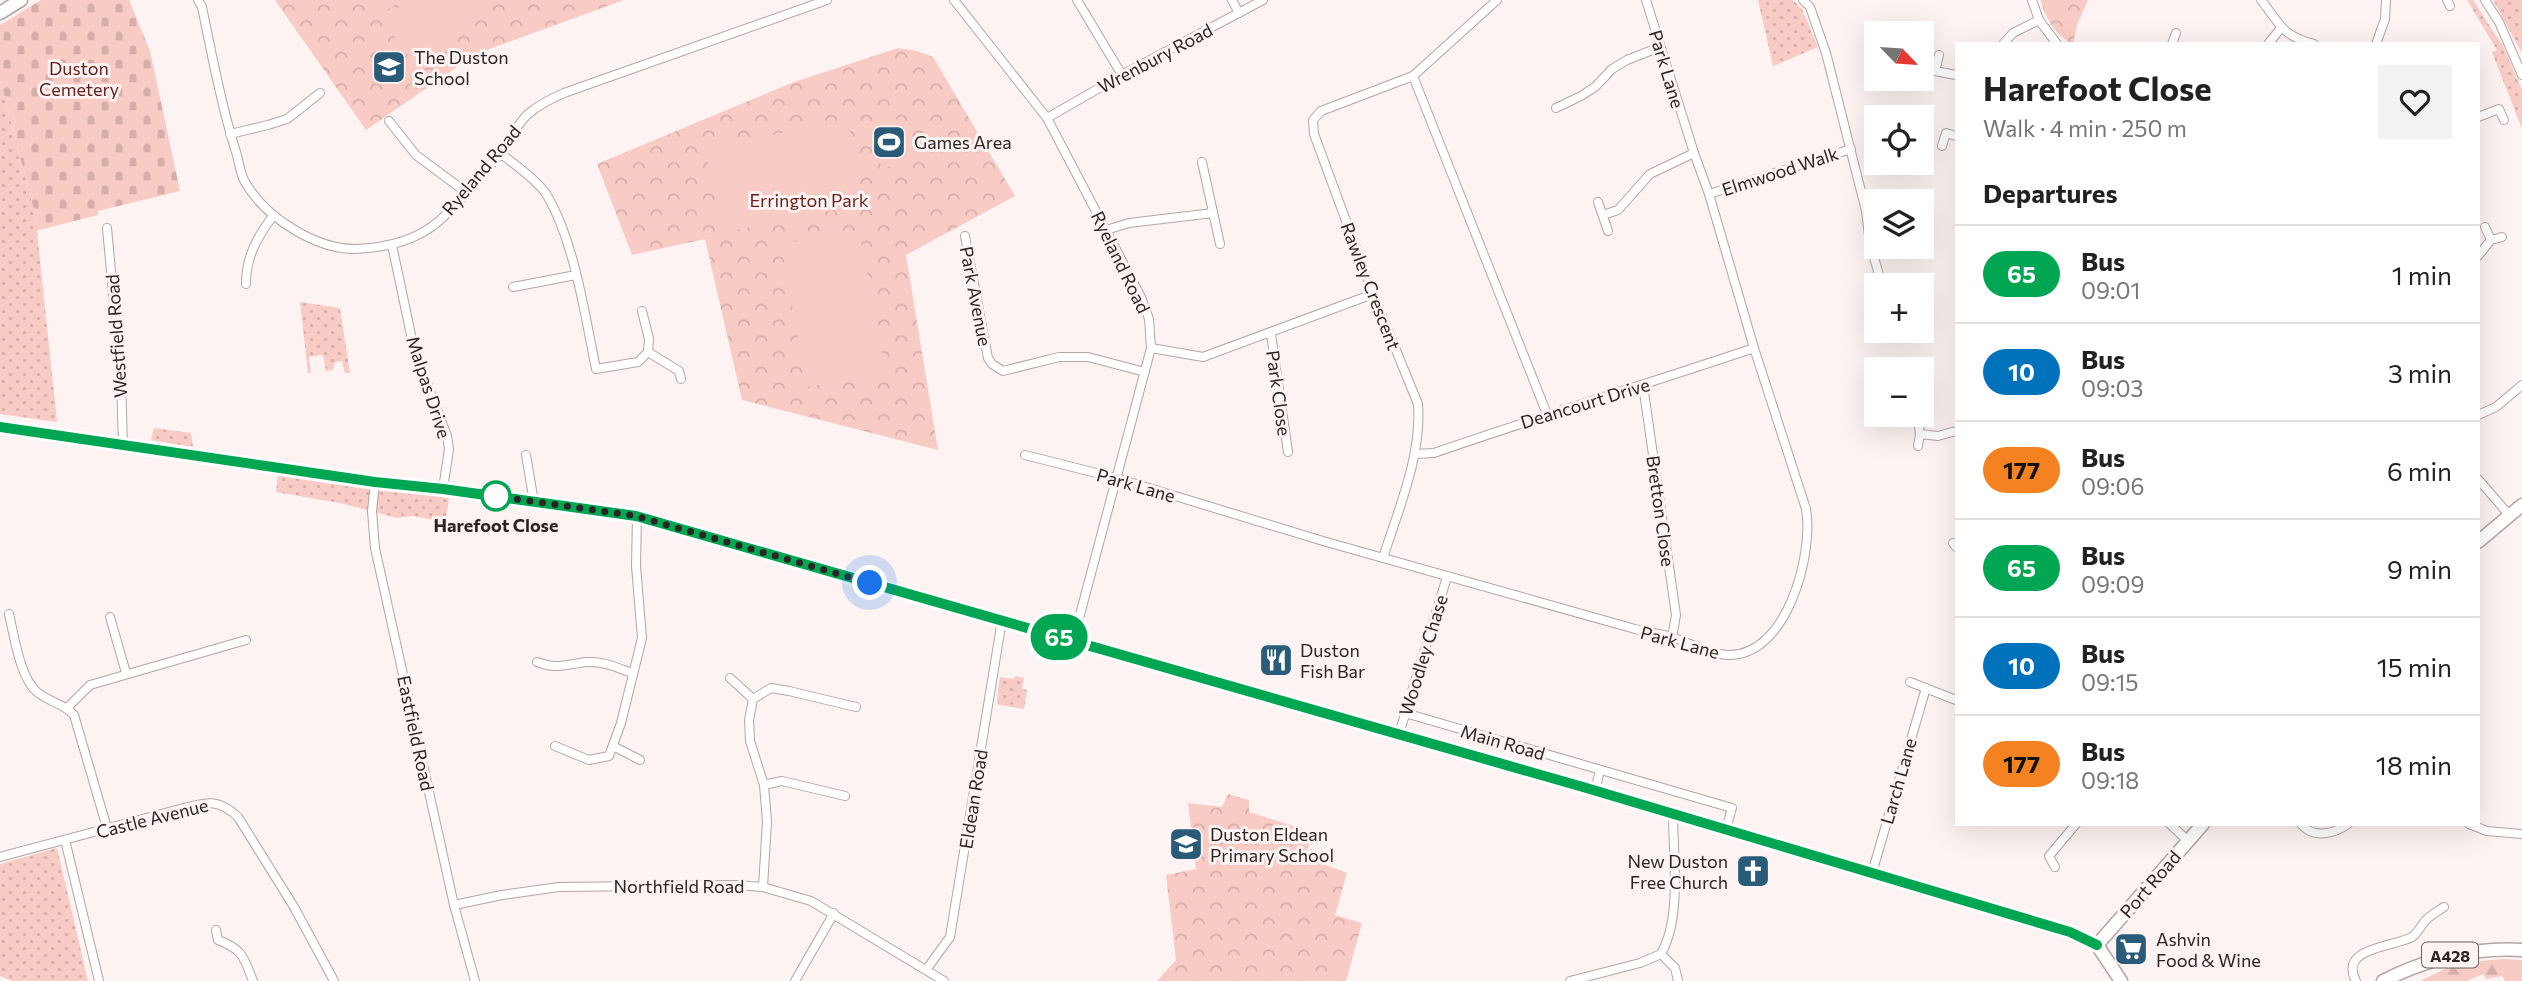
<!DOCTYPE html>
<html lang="en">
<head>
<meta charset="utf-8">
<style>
	:root { --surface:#fff; --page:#f2f2f2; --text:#222; --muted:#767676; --line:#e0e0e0 }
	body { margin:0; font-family:Commissioner,sans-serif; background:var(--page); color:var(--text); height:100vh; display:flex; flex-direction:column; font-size:26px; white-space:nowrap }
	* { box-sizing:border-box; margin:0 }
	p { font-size:23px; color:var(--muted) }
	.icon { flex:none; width:38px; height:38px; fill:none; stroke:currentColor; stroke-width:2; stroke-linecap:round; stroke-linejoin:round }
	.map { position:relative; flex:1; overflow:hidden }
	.panel { position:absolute; left:1955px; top:42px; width:525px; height:784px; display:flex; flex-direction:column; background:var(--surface); border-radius:0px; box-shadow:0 7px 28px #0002 }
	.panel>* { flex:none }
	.badge { padding:0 14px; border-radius:23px; font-size:24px; line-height:46px }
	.needle { width:46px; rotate:115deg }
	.tools { position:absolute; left:1864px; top:21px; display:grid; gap:14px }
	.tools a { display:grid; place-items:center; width:70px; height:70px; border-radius:0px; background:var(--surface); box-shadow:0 7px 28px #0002; font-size:35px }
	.you { position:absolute; width:35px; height:35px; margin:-18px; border:5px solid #fff; border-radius:50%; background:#1a73e8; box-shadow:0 0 0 10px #1a73e833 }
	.map>.badge { position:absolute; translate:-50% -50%; box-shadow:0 0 0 4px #fff }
	h2 { padding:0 28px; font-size:26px; line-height:63px }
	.round { display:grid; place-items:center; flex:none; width:74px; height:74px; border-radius:0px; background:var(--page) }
	.summary { display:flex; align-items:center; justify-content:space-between; height:119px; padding:0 28px }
	h1 { font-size:33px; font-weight:700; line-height:52px }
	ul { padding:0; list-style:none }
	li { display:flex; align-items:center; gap:21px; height:98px; padding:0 28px; border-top:2px solid var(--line) }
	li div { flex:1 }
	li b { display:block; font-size:26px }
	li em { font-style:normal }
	li .badge { min-width:77px; font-weight:700; text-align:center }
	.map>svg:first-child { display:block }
	.grass { fill:url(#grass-dots) }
	.forest { fill:url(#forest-firs) }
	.cemetery { fill:url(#cemetery-stones) }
	.park { fill:url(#park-crowns) }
	.pitch { fill:#f9cbc5 }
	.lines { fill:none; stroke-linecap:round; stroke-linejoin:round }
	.street-casing { stroke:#b5a5a3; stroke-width:10 }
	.secondary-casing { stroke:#b5a5a3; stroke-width:15 }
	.primary-casing { stroke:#b5a5a3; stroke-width:15 }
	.street { stroke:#fff; stroke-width:8 }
	.secondary { stroke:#fff; stroke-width:12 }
	.primary { stroke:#fff; stroke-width:12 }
	.line-casing { stroke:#fff; stroke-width:16 }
	.line { stroke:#00a651; stroke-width:10 }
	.walk { stroke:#2a2423; stroke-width:7; stroke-dasharray:0 12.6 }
	.stop-dot { fill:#fff; stroke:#00a651; stroke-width:3.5 }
	.labels { text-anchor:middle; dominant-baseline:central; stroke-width:6; stroke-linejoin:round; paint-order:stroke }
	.shield { fill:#fdf3f2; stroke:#696261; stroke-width:2 }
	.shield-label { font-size:16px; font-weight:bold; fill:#2a2423 }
	.poi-label { font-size:18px; fill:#2a2423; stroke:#fdf3f2; text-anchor:start }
	.street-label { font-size:18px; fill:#2a2423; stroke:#fdf3f2 }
	.park-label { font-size:18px; fill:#661e1a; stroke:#fdf3f2 }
	.stop-label { font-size:18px; font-weight:bold; fill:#2a2423; stroke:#fdf3f2 }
</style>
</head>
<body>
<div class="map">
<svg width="2522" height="981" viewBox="0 0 2522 981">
	<defs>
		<pattern id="grass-dots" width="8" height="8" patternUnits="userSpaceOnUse" patternTransform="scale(1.75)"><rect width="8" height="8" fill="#f9cbc5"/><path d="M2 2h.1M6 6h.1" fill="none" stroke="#d6aea9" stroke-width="1.8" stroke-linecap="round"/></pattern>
		<pattern id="forest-firs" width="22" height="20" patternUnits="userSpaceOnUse" patternTransform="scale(1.75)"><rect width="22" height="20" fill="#f9cbc5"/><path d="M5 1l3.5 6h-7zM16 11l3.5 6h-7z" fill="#d6aea9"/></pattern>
		<pattern id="cemetery-stones" width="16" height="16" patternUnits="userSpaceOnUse" patternTransform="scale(1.75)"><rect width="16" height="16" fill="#f9cbc5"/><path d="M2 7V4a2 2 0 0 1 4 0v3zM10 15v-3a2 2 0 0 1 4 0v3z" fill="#d6aea9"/></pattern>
		<pattern id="park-crowns" width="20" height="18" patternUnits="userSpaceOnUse" patternTransform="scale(1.75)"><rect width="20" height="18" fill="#f9cbc5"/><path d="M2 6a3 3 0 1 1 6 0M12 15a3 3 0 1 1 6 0" fill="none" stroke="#d6aea9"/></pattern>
	</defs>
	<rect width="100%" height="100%" fill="#fdf3f2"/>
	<!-- grass -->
	<g class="grass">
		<polygon points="1758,0 1793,0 1802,9 1818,47 1773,66"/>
		<polygon points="2467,0 2473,0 2504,48 2522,90 2522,129 2492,52 2497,50"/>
		<polygon points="2493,0 2522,0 2522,53"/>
		<polygon points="0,79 39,230 37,231 57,422 0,414"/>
		<polygon points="300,302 340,308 350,373 345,373 342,361 335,362 333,370 326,371 323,355 309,357 311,373 308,373"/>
		<polygon points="154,428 191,433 193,447 151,440"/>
		<polygon points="278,474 449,498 446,519 434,520 413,516 397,518 340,503 276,492"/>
		<polygon points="1015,676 1024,678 1022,689 1027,690 1024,709 999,705 997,701 1000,677 1014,679"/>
		<polygon points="57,848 88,981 12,981 0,976 0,864"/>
	</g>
	<!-- forest -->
	<polygon class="forest" points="2502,959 2522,960 2522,981 2505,981 2502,976 2486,979 2483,974 2467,981 2420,981 2457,963"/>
	<!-- cemetery -->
	<polygon class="cemetery" points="41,0 129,0 150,51 180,191 98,211 98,215 39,230 0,79 0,25"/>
	<!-- park -->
	<g class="park">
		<polygon points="275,0 624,0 476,54 366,130"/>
		<path d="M 2041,0 L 2088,0 L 2077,25 L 2073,44 C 2057,37 2044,17 2041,0 Z"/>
		<polygon points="898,48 917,51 933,57 1015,196 906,255 938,450 742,400 705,239 632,255 597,164 794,82"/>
		<polygon points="1228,794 1249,800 1249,812 1313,832 1305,857 1347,873 1335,915 1362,923 1346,981 1157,981 1176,960 1166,875 1196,869 1188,803 1222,807"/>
	</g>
	<!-- pitch -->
	<g class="pitch">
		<polygon points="370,0 402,0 380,15"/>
		<polygon points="409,0 486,0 491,8 413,63 382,19"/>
		<polygon points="510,0 538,0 519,13"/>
		<polygon points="895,115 910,160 882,169 868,124"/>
		<polygon points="847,120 864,204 722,233 705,149"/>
		<polygon points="859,230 885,372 807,387 781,244"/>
	</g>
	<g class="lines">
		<!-- street casing -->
		<g class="street-casing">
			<g id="street">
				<path d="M 198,0 L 202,7 C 212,55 221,104 236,152 C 239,161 240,174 245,182 C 265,217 315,249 355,249 C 384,248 416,241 439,221 C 461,201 481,177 500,154 C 509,141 516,126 527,115 C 538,105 551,99 564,93 L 827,0"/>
				<polyline points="954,0 1047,118 1141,297 1149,319 1151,348 1073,641"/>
				<polyline points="1077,0 1122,75"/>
				<polyline points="1232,0 1239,13"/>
				<polyline points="1803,0 1810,7 1826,53 1866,211 1870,244 1882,285"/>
				<polyline points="2032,0 2039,20 2057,44"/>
				<path d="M 2261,0 C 2281,25 2281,35 2314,44"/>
				<polyline points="2447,0 2450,6"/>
				<polyline points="2485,0 2499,22 2522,75"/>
				<polyline points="2003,44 2013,33 2039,20"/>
				<polyline points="2172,44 2176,33"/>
				<polyline points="2268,44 2281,28"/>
				<polyline points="2376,44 2385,19 2386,0"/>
				<polyline points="1939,55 1935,71 1956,75"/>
				<polyline points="1413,76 1497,0"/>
				<polyline points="1556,108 1581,96 1595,87 1612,69 1627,60 1660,47"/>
				<polyline points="2478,117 2499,109 2504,120"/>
				<polyline points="1047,118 1122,75 1263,0"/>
				<polyline points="389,121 416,155 467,193"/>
				<polyline points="230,134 268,125 287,119 320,93"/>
				<polyline points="1942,146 1946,133 1956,136"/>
				<path d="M 500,153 C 514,164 540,182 548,197 C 575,244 585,316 596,369 L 638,362 L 648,352 L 649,339 L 642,311"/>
				<polyline points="1202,162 1220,244"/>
				<polyline points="1709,194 1851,149"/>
				<polyline points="1598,202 1608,231"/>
				<polyline points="1603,215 1618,210 1650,174 1694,153"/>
				<polyline points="2485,227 2491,240"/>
				<polyline points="107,228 121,380 123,445"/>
				<polyline points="1106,230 1129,223 1213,213"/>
				<polyline points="965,236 988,358 992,364 1003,371 1059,357 1088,357 1145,372"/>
				<polyline points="392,245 414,349 447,436 449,449 443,489"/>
				<polyline points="2478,256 2491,240 2502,237"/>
				<path d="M 246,284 C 246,257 257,237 273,216"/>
				<polyline points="513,287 576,275"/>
				<polyline points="1874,318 1876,317"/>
				<polyline points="1271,334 1288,452"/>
				<polyline points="1151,348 1203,357 1373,294"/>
				<polyline points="648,352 679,371 681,379"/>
				<polyline points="1643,385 1676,615 1672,638"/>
				<polyline points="2478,415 2496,407 2522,385"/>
				<polyline points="1920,434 1938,436 1956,431"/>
				<polyline points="1918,446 1920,434 1918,421"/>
				<path d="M 1415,454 L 1434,453 C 1540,416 1648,384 1754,348"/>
				<polyline points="526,455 534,502"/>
				<path d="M 1025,455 L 1116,478 L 1323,541 L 1635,629 C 1647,632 1660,634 1672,637 C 1690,643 1708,654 1728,655 C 1787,657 1814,553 1806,509 L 1754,348 L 1709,194 L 1694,153 L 1646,0"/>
				<polyline points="2478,479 2510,516"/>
				<polyline points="375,482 372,511 375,548 454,905 475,981"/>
				<polyline points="1953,543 1956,547"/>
				<path d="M 1383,558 C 1398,510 1422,456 1418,404 L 1373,294 L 1314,134 L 1313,120 L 1321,111 L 1413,76 L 1547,414"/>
				<path d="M 9,614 C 14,635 20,678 37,692 C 49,702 63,703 74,715 L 107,828"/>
				<polyline points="110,617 126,673"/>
				<path d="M 537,662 C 558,670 567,664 587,662 C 603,661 618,668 632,673"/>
				<polyline points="730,678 753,699 749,720 750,741 764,785 767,821 763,887"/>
				<polyline points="1910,682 1956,700"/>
				<polyline points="753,699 771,688 789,691 856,707"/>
				<polyline points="67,708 90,685 246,640"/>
				<polyline points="1405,713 1732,808 1726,829"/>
				<polyline points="1399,734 1447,577"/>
				<polyline points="555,746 589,760 609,756 621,723 642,638 636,566 637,516"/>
				<polyline points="613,746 640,760"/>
				<polyline points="764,785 782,781 845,796"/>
				<polyline points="1595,791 1600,770"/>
				<polyline points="2170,824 2188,841"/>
				<path d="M 2301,824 C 2313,839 2334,834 2348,824"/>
				<polyline points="2469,824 2487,831 2522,834"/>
				<polyline points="65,840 99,981"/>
				<path d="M 0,857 L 180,809 C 206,803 217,797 238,817 L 294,907 L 334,981"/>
				<polyline points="2055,867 2049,856 2076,824"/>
				<polyline points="1872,873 1926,688"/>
				<polyline points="454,905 502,895 559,887 735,885 763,887 811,901 944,981"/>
				<path d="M 216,930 L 218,940 C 243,949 244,958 253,981"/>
				<path d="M 1661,954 C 1682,917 1673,856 1673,814"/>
				<polyline points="1661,954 1675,968 1678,981"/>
				<polyline points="926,970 950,937 1002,620"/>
				<polyline points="795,981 834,913"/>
				<polyline points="1570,981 1640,963 1661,954"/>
				<path d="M 2356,981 C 2338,947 2395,947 2412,937 C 2418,933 2421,925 2426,920 C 2431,915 2438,911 2444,907"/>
			</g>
		</g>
		<!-- secondary casing -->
		<g class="secondary-casing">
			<g id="secondary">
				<polyline points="0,13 21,0"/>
				<polyline points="0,427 375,482 443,489 637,516 1583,787 2070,932 2097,945 2121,981"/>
				<polyline points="2478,542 2522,505"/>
				<polyline points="2097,945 2203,824"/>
			</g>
		</g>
		<!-- primary casing -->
		<g class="primary-casing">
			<path id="primary" d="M 2383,981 C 2427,959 2472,947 2522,950"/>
		</g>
		<!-- street -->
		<use href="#street" class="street"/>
		<!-- secondary -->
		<use href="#secondary" class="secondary"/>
		<!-- primary -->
		<use href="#primary" class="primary"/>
	</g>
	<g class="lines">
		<!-- line casing -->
		<g class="line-casing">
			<polyline id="line" points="0,427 375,482 443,489 636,516 1583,787 2070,932 2097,945"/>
		</g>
		<!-- line -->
		<use href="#line" class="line"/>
		<!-- walk -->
		<polyline class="walk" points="496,496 488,495 636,516 870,583"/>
	</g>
	<!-- icons -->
	<defs>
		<g id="school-square" transform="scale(1.75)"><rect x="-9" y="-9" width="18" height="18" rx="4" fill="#2a5c79" stroke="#fdf3f2"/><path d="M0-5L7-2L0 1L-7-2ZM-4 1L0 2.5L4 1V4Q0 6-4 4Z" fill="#fff"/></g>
		<g id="stadium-square" transform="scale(1.75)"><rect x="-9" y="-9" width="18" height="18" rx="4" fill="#2a5c79" stroke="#fdf3f2"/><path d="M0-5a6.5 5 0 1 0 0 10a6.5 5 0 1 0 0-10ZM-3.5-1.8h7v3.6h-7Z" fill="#fff"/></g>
		<g id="restaurant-square" transform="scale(1.75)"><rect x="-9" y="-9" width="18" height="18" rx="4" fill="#2a5c79" stroke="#fdf3f2"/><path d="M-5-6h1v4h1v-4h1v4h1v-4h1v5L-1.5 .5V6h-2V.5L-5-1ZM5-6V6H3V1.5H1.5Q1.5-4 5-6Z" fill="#fff"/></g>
		<g id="church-square" transform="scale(1.75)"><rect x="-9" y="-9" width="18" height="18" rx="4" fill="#2a5c79" stroke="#fdf3f2"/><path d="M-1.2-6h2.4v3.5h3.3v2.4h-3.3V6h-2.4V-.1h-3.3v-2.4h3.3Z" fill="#fff"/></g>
		<g id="supermarket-square" transform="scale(1.75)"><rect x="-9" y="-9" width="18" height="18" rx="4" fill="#2a5c79" stroke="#fdf3f2"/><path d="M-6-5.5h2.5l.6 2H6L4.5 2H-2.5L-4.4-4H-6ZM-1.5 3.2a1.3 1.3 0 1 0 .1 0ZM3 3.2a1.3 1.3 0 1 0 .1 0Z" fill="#fff"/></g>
	</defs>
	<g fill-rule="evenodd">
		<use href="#school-square" x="389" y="67"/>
		<use href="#stadium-square" x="889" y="142"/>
		<use href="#restaurant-square" x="1276" y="660"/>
		<use href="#school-square" x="1186" y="844"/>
		<use href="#church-square" x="1753" y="871"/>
		<use href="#supermarket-square" x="2131" y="949"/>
	</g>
	<!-- markers -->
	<circle class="stop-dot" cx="496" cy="496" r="14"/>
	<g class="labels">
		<!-- shield labels -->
		<rect class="shield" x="2422" y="942.5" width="56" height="25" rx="5"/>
		<g class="shield-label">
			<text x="2450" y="955">A428</text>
		</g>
		<!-- poi labels -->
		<g class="poi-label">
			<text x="414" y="57">The Duston<tspan x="414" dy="21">School</tspan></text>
			<text x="914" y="142">Games Area</text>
			<text x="1300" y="650">Duston<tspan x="1300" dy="21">Fish Bar</tspan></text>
			<text x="1210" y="834">Duston Eldean<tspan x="1210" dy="21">Primary School</tspan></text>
			<text x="1728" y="861" text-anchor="end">New Duston<tspan x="1728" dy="21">Free Church</tspan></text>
			<text x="2156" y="939">Ashvin<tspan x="2156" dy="21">Food &amp; Wine</tspan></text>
		</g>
		<!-- street labels -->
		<g class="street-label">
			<text transform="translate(1155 58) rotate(-28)">Wrenbury Road</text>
			<text transform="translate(1667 69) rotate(73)">Park Lane</text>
			<text transform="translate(481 170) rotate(-50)">Ryeland Road</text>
			<text transform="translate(1780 171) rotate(-18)">Elmwood Walk</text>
			<text transform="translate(1121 262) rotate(64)">Ryeland Road</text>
			<text transform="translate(1371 286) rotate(69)">Rawley Crescent</text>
			<text transform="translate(976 296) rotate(79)">Park Avenue</text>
			<text transform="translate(116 336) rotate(-94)">Westfield Road</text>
			<text transform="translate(429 387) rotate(72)">Malpas Drive</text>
			<text transform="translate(1279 393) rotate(82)">Park Close</text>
			<text transform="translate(1585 403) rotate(-17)">Deancourt Drive</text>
			<text transform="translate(1136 485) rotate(16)">Park Lane</text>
			<text transform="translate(1661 511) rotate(82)">Bretton Close</text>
			<text transform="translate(1680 642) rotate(15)">Park Lane</text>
			<text transform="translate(1423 655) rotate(-73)">Woodley Chase</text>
			<text transform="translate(416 733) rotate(78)">Eastfield Road</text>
			<text transform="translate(1503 742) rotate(16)">Main Road</text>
			<text transform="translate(1898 781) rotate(-74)">Larch Lane</text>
			<text transform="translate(973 799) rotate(-81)">Eldean Road</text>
			<text transform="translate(152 818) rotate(-14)">Castle Avenue</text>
			<text transform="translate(2150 884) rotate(-49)">Port Road</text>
			<text x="679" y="886">Northfield Road</text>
		</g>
		<!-- park labels -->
		<g class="park-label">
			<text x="79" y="68">Duston<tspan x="79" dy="21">Cemetery</tspan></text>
			<text x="809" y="200">Errington Park</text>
		</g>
		<!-- stop labels -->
		<g class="stop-label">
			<text x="496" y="525">Harefoot Close</text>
		</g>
	</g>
</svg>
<div class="tools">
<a><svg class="needle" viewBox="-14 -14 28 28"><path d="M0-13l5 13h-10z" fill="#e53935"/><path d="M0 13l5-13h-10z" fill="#767676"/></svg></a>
<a><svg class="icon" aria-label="locate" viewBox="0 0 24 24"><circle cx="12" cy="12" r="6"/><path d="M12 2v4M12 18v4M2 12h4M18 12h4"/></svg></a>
<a><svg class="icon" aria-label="layers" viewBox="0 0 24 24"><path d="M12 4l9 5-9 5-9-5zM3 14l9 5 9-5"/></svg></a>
<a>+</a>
<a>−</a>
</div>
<div class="you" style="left:870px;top:583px"></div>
<b class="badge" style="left:1059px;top:637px;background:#00a651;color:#fff">65</b>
<section class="panel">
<div class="summary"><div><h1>Harefoot Close</h1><p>Walk · 4 min · 250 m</p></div><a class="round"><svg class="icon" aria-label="heart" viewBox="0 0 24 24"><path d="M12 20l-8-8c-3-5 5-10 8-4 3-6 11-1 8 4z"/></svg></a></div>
<h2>Departures</h2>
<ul>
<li><span class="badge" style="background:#00a651;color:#fff">65</span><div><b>Bus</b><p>09:01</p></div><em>1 min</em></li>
<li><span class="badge" style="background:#0072bc;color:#fff">10</span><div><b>Bus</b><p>09:03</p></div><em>3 min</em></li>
<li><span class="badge" style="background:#f58220;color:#111">177</span><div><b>Bus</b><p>09:06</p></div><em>6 min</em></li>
<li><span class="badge" style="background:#00a651;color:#fff">65</span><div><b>Bus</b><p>09:09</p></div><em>9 min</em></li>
<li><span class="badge" style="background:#0072bc;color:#fff">10</span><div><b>Bus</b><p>09:15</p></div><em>15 min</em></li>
<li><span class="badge" style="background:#f58220;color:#111">177</span><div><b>Bus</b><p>09:18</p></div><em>18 min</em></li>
</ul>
</section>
</div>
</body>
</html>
